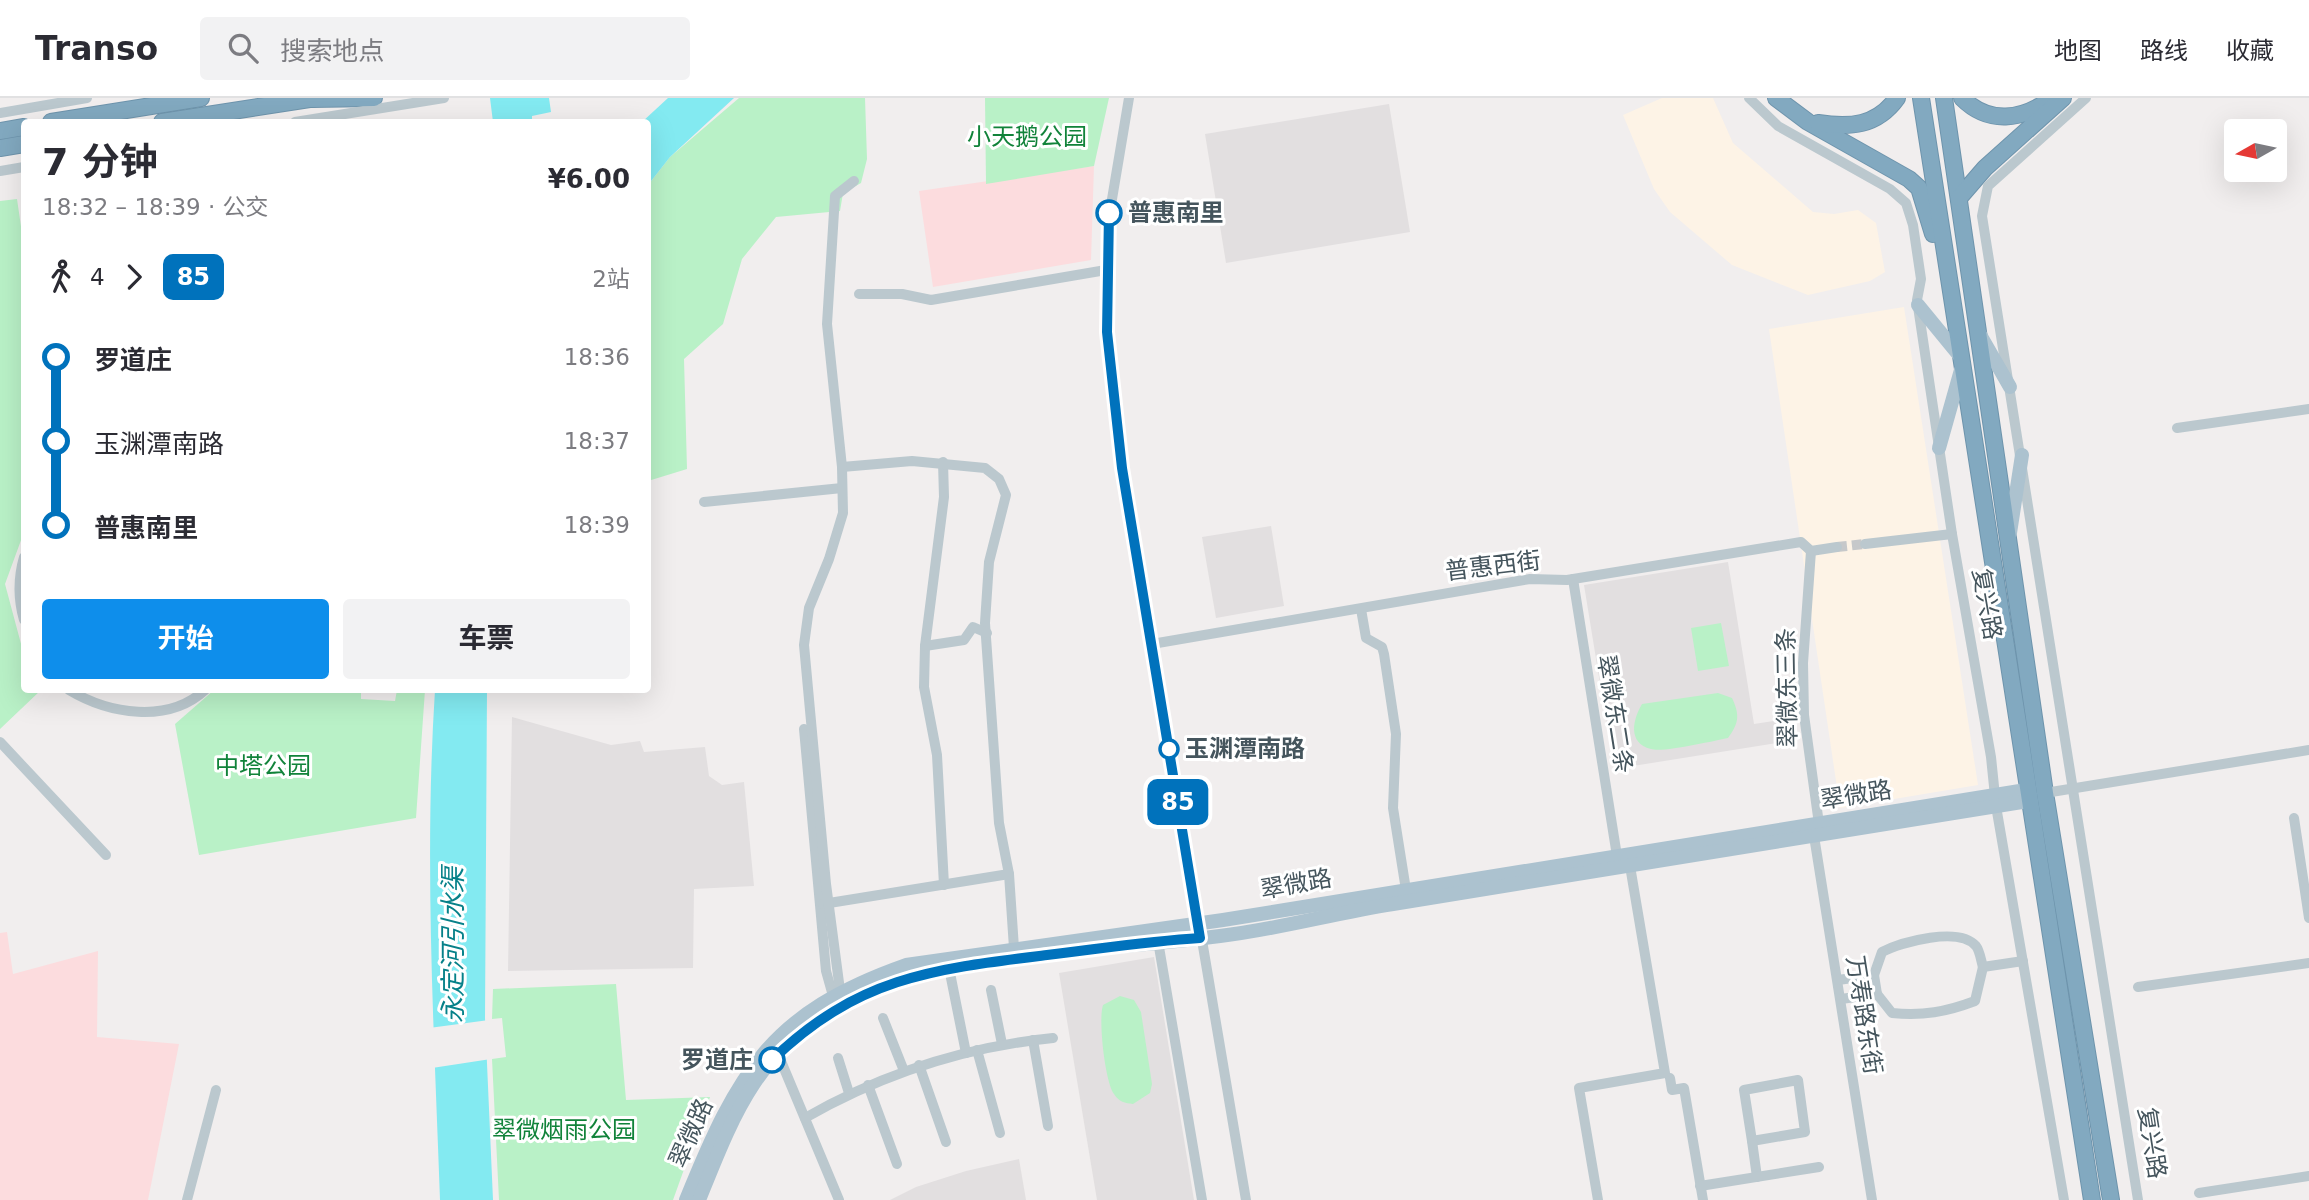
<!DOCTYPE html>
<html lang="zh">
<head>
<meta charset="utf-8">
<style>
	:root { --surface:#fff; --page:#f2f2f3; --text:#2b2b33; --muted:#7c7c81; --line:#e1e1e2; --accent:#0e8eeb }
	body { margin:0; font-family:"DejaVu Sans","Noto Sans SC",sans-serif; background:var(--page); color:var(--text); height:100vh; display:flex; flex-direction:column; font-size:26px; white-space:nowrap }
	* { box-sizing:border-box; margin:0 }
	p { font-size:23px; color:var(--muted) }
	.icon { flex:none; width:38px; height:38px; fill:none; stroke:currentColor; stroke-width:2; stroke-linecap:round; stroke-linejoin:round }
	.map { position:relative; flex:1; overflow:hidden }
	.panel { position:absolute; left:21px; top:21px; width:630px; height:574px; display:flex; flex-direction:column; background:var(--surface); border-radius:7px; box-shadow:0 7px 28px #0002 }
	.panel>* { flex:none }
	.badge { padding:0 14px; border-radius:10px; font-size:24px; line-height:46px }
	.needle { width:46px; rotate:261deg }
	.buttons { position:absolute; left:2224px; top:21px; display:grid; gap:14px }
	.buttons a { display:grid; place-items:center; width:63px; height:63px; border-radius:7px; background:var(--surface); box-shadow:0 7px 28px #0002; font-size:35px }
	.map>.badge { position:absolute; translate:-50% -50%; box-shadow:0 0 0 4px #fff }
	.legs { display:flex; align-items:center; gap:10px; height:77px; padding:0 21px; font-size:23px }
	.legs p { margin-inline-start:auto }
	.summary { display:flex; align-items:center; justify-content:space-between; height:119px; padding:0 21px }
	h1 { font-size:38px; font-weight:700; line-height:52px }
	.cta { display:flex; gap:14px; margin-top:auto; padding:14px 21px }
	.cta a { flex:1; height:80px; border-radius:7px; background:var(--accent); color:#fff; font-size:28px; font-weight:700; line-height:80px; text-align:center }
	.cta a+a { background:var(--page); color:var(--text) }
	ul { padding:0 21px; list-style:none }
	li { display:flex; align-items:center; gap:24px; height:84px; font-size:26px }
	li i { display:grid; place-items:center; width:10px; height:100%; margin:0 9px; background:currentColor }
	li i::after { content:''; width:18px; height:18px; margin:-9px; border:5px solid; border-radius:50%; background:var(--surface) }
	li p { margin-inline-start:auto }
	li:first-child i { background:linear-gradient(#0000 50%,currentColor 0) }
	li:last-child i { background:linear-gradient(currentColor 50%,#0000 0) }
	header { display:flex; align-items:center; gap:42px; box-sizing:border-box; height:98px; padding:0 35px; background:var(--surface); border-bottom:2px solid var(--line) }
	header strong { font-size:33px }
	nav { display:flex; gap:38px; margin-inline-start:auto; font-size:24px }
	.search { width:490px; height:63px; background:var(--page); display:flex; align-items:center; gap:18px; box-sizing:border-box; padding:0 24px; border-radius:7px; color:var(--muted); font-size:26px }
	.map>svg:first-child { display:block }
	.commercial { fill:#fdf3e6 }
	.education { fill:#e2dfe0 }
	.medical { fill:#fcdcde }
	.green { fill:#b9f1c7 }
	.water { fill:#83eaf1 }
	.pier { fill:#f1eeee }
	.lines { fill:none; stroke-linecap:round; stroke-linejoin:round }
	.minor-tunnel { stroke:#c6c8ca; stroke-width:10; stroke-dasharray:10 5; stroke-linecap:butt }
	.highway-casing { stroke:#6e94ac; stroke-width:18 }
	.minor { stroke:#bbc8ce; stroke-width:10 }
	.major { stroke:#acc2cf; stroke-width:14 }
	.highway { stroke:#82a9c0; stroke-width:16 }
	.line-1-casing { stroke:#fff; stroke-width:16 }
	.line-1 { stroke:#0072bc; stroke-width:10 }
	.stop-1-dot { fill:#fff; stroke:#0072bc; stroke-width:3.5 }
	.labels { text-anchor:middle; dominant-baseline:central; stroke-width:6; stroke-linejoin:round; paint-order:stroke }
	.park-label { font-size:24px; fill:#11833a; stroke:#fff }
	.stop-label { font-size:24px; font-weight:bold; fill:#45555d; stroke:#fff; text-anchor:start }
	.street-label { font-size:24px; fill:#45555d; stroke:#fff }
	.water-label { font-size:26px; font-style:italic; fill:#068189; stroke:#fff }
</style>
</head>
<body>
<header>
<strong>Transo</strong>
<div class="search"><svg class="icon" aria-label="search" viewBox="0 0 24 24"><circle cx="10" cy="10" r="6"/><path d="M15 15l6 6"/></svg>搜索地点</div>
<nav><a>地图</a><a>路线</a><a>收藏</a></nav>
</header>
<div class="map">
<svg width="2309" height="1102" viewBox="0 0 2309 1102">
	<rect width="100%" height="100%" fill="#f1eeee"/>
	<!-- commercial -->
	<g class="commercial">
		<polygon points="1662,0 1713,0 1733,45 1813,114 1834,116 1858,112 1876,125 1885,174 1870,183 1808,197 1732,167 1670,114 1654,91 1623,17"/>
		<polygon points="1904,209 1978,687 1840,710 1769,231"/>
	</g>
	<!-- education -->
	<g class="education">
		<polygon points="1389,6 1410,134 1226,165 1205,36"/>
		<polygon points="1271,428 1284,508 1216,520 1202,439"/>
		<polygon points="1728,464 1754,626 1786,621 1790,643 1614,671 1584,487"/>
		<polygon points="512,619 611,647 640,643 644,654 705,649 709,678 722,687 744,684 754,788 694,791 693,870 508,873"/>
		<polygon points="1154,859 1194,1102 1097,1102 1059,875"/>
		<polygon points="1019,1061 1026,1102 890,1102 916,1089 966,1073"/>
	</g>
	<!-- medical -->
	<g class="medical">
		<polygon points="1094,68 1091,162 933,189 919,93"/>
		<polygon points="7,834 13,876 98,853 97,939 179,946 148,1102 0,1102 0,835"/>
	</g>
	<!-- green -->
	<g class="green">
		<polygon points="739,0 865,0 867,61 861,85 843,95 840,113 776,119 742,161 723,226 684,261 687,371 648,383 648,87 670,59"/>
		<polygon points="985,0 1109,0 1094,68 986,86"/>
		<polygon points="17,101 24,149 24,434 5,486 24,557 24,592 41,592 0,631 0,103"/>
		<polygon points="1721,525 1729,568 1698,573 1691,530"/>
		<polygon points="214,592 361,592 361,601 395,603 397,592 425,592 416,720 199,757 175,626"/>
		<path d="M 1718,595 L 1732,600 C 1740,617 1739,625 1728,640 C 1713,643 1662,655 1651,651 C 1627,645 1633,621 1642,606 Z"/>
		<polygon points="616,886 626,1002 710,999 673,1102 499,1102 492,961 506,959 502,920 492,921 493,891"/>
		<path d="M 1120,898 L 1134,902 L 1141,914 L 1152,986 L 1150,995 L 1133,1006 C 1125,1005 1119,1004 1114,996 C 1105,984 1098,921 1103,907 Z"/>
	</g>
	<!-- water -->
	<g class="water">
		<polygon points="490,0 549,0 551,14 532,18 532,24 512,24 510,21 493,24"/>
		<polygon points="668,0 734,0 670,59 648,87 648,24 642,24"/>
		<path d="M 435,592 L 487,592 L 485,920 L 493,1102 L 440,1102 C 434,932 424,761 435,592 Z"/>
	</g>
	<!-- pier -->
	<polygon class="pier" points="489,922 491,961 432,970 429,930"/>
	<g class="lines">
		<!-- minor-tunnel -->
		<polyline class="minor-tunnel" points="1837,449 1865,446"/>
		<!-- highway casing -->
		<g class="highway-casing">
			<g id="highway">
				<polyline points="1776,0 1808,24 1909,81 1919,90 1933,136"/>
				<polyline points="1921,0 2092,1102"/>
				<polyline points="1944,0 2045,695 2111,1102"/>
				<path d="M 1962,0 C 1989,27 2022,22 2051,1"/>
				<polyline points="311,1 374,0"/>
				<polyline points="51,24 201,0"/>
				<polyline points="162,24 316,0"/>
				<path d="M 1818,25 C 1850,30 1877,28 1897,0"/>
				<polyline points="0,33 24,29"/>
				<polyline points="0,50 24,46"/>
				<polyline points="1959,100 1985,70 2063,0"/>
			</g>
		</g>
		<!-- minor -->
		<g class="minor">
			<polyline points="1129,0 1110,113 1107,234 1122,370 1246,1102"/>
			<polyline points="1749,0 1778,28 1890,91 1906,105 1913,127 1921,181 1917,202 1952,436 1991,659 1996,708 2064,1102"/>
			<polyline points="2086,0 1988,88 1982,118 2138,1102"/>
			<polyline points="0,15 87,0"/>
			<polyline points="295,24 444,0"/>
			<polyline points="0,73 24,69"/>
			<polyline points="859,196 902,196 931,202 1106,172"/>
			<polyline points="2177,330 2309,311"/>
			<polyline points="943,364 944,399 925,548 924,589 937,657 944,787"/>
			<polyline points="842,369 912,363 985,370 999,381 1006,397 989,464 985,525 999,725 1009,776 1014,850"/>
			<polyline points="704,404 842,390"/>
			<polyline points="1865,446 1952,436"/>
			<polyline points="1811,453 1803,565 1804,617 1819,726"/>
			<path d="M 24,459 C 18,480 18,501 24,522"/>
			<polyline points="1573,481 1617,758"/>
			<polyline points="1361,511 1366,540 1382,549 1384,556 1396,636 1393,710 1406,792"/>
			<polyline points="1152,546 1530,481 1567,482 1801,444 1811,453 1837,449"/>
			<polyline points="925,548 964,542 973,529 987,535"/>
			<path d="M 69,592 C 109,616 168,626 205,592"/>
			<polyline points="804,631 826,873 833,898 839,904"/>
			<polyline points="0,644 106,757"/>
			<polyline points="2045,695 2309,652"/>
			<polyline points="2294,720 2309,820"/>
			<polyline points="1814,738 1872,1102"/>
			<polyline points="823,806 1009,776"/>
			<polyline points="1158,843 1202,1102"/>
			<polyline points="949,870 966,955"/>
			<path d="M 1874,877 L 1882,854 C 1902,844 1959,828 1976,848 C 1980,853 1981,863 1983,869"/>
			<polyline points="1838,882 1874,877 1877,896 1841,901"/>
			<polyline points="2138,889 2309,865"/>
			<polyline points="991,892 1002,946"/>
			<path d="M 1877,896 L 1892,915 C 1923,918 1946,914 1975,903 L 1983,869 L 2023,863"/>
			<polyline points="841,900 826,786 804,547 809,510 829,461 843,415 842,369 827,226 835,98 854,83"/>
			<polyline points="883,920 904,973"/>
			<polyline points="1033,942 1048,1028"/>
			<polyline points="977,952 1000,1035"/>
			<polyline points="778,956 839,1102"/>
			<polyline points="838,960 849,995"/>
			<polyline points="919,967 946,1044"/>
			<polyline points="1670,980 1672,992 1684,990 1703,1102"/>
			<polygon points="1798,982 1805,1034 1752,1043 1744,992"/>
			<polyline points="868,987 897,1066"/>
			<path d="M 805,1020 C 882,976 964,949 1053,940"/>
			<polyline points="1752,1043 1757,1079"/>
			<polyline points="1700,1088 1819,1069"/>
			<polyline points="2199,1095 2309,1078"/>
			<polyline points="187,1102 216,992"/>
			<polyline points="1598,1102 1579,990 1665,975 1630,768"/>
		</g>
		<!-- major -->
		<g class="major">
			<polyline points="1918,207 1959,257"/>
			<polyline points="1979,235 2010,289"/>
			<polyline points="1939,350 1961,272"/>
			<polyline points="2010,435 2022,357"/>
			<path d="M 686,1102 C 738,974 770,915 906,867 L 1223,822 L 2026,692"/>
			<path d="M 699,1102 C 733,1018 756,953 842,906 C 944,851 1105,854 1220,838 C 1279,831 1335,815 1393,806 C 1604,772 1816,737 2028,703"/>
		</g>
		<!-- highway -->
		<use href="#highway" class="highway"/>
	</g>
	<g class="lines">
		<!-- line-1 casing -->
		<g class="line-1-casing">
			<path id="line-1" d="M 772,962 C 858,879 933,871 1047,857 C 1098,851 1149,843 1200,840 L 1122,370 L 1107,234 L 1109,115"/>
		</g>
		<!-- line-1 -->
		<use href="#line-1" class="line-1"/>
	</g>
	<!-- markers -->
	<g class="stop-1-dot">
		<circle cx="1109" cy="115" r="12"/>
		<circle cx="1169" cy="651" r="9"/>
		<circle cx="772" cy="962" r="12"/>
	</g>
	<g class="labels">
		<!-- park labels -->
		<g class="park-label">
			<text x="1027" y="39">小天鹅公园</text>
			<text x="263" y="668">中塔公园</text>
			<text x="564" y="1032">翠微烟雨公园</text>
		</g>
		<!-- stop labels -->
		<g class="stop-label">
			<text x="1128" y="115">普惠南里</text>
			<text x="1185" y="651">玉渊潭南路</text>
			<text x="753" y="962" text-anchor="end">罗道庄</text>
		</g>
		<!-- street labels -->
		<g class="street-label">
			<text transform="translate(1493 468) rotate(-7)">普惠西街</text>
			<text transform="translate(1987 506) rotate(80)">复兴路</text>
			<text transform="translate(1787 590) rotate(-91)">翠微东三条</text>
			<text transform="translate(1615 616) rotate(81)">翠微东二条</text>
			<text transform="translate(1856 697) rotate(-9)">翠微路</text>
			<text transform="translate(1296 786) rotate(-10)">翠微路</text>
			<text transform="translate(1864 917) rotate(81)">万寿路东街</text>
			<text transform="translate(691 1035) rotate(-66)">翠微路</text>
			<text transform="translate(2152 1045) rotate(81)">复兴路</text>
		</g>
		<!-- water labels -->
		<g class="water-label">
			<text transform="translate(453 847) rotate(-90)">永定河引水渠</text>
		</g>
	</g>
</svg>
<div class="buttons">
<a><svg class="needle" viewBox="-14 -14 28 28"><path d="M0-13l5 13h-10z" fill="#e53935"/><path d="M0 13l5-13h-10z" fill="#7c7c81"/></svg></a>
</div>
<b class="badge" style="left:1178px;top:704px;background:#0072bc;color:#fff">85</b>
<section class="panel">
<div class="summary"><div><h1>7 分钟</h1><p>18:32 – 18:39 · 公交</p></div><b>¥6.00</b></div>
<div class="legs"><svg class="icon" aria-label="walk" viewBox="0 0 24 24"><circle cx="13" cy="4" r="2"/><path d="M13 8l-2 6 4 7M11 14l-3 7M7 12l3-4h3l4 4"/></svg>4<svg class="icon" aria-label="forward" viewBox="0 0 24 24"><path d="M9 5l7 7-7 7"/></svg><b class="badge" style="background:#0072bc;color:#fff">85</b><p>2站</p></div>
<ul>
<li><i style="color:#0072bc"></i><b>罗道庄</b><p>18:36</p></li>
<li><i style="color:#0072bc"></i><span>玉渊潭南路</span><p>18:37</p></li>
<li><i style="color:#0072bc"></i><b>普惠南里</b><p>18:39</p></li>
</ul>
<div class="cta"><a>开始</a><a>车票</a></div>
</section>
</div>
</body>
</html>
